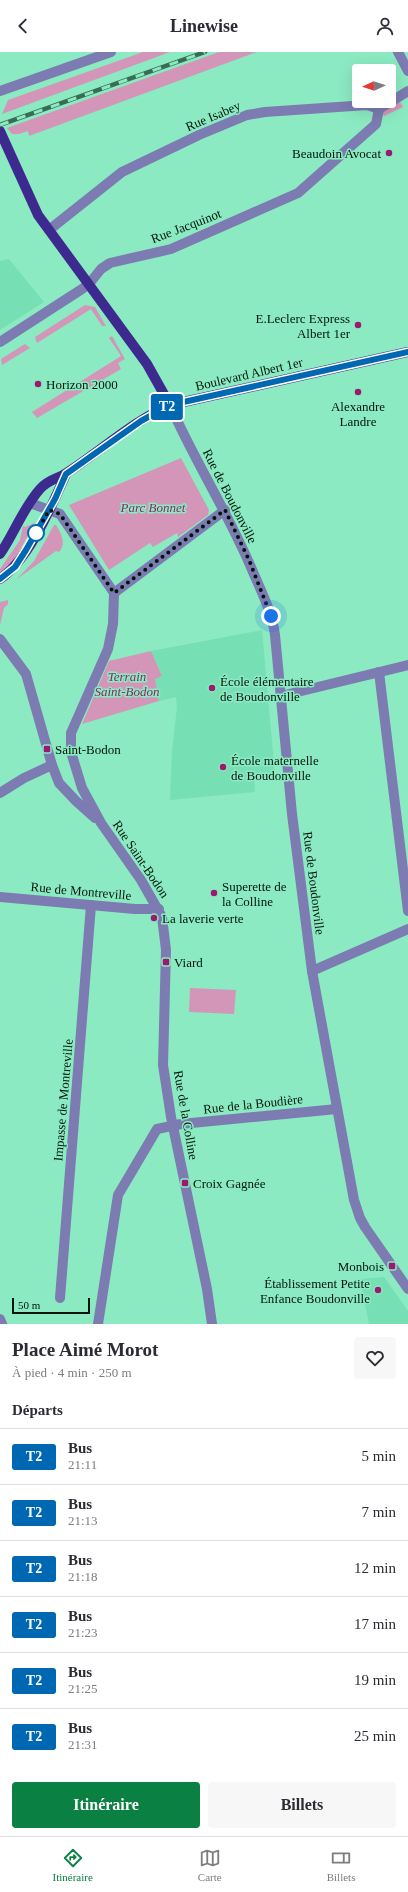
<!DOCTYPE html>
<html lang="fr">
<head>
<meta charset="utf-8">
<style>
	:root { --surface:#fff; --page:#f7f7f7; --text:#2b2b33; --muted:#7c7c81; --line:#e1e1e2; --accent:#0b8043 }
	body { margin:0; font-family:Georgia,serif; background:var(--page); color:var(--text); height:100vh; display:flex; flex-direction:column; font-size:15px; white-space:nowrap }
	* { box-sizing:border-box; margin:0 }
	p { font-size:13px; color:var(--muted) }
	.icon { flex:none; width:22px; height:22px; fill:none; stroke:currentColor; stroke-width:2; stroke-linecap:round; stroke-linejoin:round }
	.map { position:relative; height:1272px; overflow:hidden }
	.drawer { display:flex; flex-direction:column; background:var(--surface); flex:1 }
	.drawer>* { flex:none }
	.badge { padding:0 8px; border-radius:3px; font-size:14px; line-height:26px }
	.needle { width:26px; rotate:266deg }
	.tools { position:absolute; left:352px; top:12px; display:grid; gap:8px }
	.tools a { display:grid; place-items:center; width:44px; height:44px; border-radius:4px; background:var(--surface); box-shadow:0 4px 16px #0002; font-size:20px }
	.scale { position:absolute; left:12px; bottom:10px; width:78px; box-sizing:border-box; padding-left:4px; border:2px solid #00160b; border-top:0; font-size:11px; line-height:14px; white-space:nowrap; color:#00160b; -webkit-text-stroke:3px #8beac1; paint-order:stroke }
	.you { position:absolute; width:20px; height:20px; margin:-10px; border:3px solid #fff; border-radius:50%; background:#1a73e8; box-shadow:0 0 0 6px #1a73e833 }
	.map>.badge { position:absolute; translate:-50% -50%; box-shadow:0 0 0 2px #fff }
	h2 { padding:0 12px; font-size:15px; line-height:36px }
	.round { display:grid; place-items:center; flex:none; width:42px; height:42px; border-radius:4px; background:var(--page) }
	.headline { display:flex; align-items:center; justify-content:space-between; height:68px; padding:0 12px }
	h1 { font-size:19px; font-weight:700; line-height:30px }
	.action { display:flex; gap:8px; margin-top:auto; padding:8px 12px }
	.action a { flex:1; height:46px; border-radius:4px; background:var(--accent); color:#fff; font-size:16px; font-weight:700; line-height:46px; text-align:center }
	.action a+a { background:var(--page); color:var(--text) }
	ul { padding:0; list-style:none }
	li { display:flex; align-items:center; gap:12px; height:56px; padding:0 12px; border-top:1px solid var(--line) }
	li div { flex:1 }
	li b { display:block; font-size:15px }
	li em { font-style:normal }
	li .badge { min-width:44px; font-weight:700; text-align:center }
	header { display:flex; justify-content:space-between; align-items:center; height:52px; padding:0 12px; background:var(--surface); font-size:18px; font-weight:700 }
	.dock { display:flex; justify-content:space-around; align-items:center; height:56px; border-top:1px solid var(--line); background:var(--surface); font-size:11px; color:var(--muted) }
	.dock a { display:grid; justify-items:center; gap:2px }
	.dock .active { color:var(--accent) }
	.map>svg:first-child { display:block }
	.built { fill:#77dfb4 }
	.green { fill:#d396b8 }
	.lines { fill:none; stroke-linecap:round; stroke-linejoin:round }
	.minor { stroke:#7c7bb2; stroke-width:10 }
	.major { stroke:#3d2a8e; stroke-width:10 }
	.rail-casing { stroke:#386c55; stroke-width:4.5 }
	.rail { stroke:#8beac1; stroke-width:3; stroke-dasharray:9; stroke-linecap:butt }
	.line-casing { stroke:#fff; stroke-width:9 }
	.line { stroke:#0067b2; stroke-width:6 }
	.walk { stroke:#00160b; stroke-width:4; stroke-dasharray:0 7.2 }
	.poi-dot { fill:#981a71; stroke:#8beac1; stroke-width:1.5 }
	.stop-dot { fill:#fff; stroke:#0067b2; stroke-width:2 }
	.labels { text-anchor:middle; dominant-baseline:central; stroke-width:3; stroke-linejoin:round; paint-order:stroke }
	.street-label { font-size:13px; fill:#00160b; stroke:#8beac1 }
	.poi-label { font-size:13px; fill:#00160b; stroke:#8beac1; text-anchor:start }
	.park-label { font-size:13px; font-style:italic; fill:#8d266a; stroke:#8beac1 }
</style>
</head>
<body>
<header><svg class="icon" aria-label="back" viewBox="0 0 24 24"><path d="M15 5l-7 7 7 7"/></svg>Linewise<svg class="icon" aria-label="person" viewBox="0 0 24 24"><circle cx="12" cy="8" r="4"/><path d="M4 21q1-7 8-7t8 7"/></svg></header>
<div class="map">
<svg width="408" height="1272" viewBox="0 0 408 1272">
	<rect width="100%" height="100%" fill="#8beac1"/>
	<!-- built -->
	<g class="built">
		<polygon points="9,207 44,250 0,278 0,209"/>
		<polygon points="262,578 275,723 254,725 255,740 170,748 172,699 177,655 176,645 159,649 155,627 162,624 151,599"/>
		<polygon points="384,1225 408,1259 408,1272 369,1272 360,1227"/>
	</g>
	<!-- green -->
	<g class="green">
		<polygon points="143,0 170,0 2,62 8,48"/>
		<polygon points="219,0 257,0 29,84 28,79 19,82 12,82 7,76"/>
		<polygon points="400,50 403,55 384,64 382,60"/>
		<polygon points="85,253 95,255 106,274 102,274 91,257 37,291 35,285"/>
		<polygon points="112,284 125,307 118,311 121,317 37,366 32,360 121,304 109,286"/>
		<polygon points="25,292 30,296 2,313 1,307"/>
		<polygon points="181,406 209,458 208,463 178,485 177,481 153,495 150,491 109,518 69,453"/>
		<polygon points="34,471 35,471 15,507 0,521 0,517 20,488 23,474 25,475"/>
		<path d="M 54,473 L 56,473 C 61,481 67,492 59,500 L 56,499 L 17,527 L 34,509 Z"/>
		<polygon points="8,548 8,552 4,556 0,573 0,550"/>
		<polygon points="151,599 162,624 155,627 159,649 82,672 109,609"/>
		<polygon points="190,936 236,938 234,962 189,960"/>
	</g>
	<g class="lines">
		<!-- minor -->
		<g class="minor">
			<polyline points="398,0 408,19"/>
			<polyline points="0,39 111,0"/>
			<polyline points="379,57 408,39"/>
			<polyline points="49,178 122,120 199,83 247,63 265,60 367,53 379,57"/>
			<polyline points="0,290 82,237 89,232 101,217 110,211 171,197 298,141 376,72 379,57"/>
			<path d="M 170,353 C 195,410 229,462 253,520 C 262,541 272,560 275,583 L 292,762 L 312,919 L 354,1148 L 360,1166 L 365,1175 L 408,1237"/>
			<polyline points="30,451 60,462 114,541 113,572 108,597 71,681 71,700 82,736 101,771 141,828 162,865 166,898 163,1013 171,1065 207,1237 212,1272"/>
			<polyline points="114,541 225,458"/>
			<polyline points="0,587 26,622 52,713 59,731 76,749 95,766"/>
			<polyline points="379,620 408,859"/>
			<polyline points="281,644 408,613"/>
			<polyline points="0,741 24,726 52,713"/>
			<polyline points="0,845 135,857 159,857"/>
			<polyline points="312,919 408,877"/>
			<polyline points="60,1246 91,853"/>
			<polyline points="0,1267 2,1272"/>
			<polyline points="98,1272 118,1143 157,1077 181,1072 337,1057"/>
		</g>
		<!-- major -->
		<g class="major">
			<polyline points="0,79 38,163 147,312 170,353"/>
			<path d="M 0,502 C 14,482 23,456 40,437 C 50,426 57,428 68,420 C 102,398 133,369 170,353 L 408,300"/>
			<path d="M 0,527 C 30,506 51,455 66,422"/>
		</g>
		<!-- rail casing -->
		<g class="rail-casing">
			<polyline id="rail" points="0,73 205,0"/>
		</g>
		<!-- rail -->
		<use href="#rail" class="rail"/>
	</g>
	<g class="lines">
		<!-- line casing -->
		<g class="line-casing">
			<polyline id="line" points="0,527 15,515 26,498 55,447 66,422 141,369 170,353 408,300"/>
		</g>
		<!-- line -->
		<use href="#line" class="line"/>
		<!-- walk -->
		<polyline class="walk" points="36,481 49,458 60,462 114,541 225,458 249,508 271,564"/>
	</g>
	<!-- markers -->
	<g class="poi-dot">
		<circle cx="389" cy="101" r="4"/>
		<circle cx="358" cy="273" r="4"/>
		<circle cx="38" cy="332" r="4"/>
		<circle cx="358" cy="340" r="4"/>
		<circle cx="212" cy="636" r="4"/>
		<rect x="43" y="693" width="8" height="8" rx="2"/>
		<circle cx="223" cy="715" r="4"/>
		<circle cx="214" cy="841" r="4"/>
		<circle cx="154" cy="866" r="4"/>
		<rect x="162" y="906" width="8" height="8" rx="2"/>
		<rect x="181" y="1127" width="8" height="8" rx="2"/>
		<rect x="388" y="1210" width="8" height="8" rx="2"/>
		<circle cx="378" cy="1238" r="4"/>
	</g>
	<circle class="stop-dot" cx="36" cy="481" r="8"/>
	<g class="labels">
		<!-- street labels -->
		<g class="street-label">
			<text transform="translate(213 64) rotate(-23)">Rue Isabey</text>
			<text transform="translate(186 174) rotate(-21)">Rue Jacquinot</text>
			<text transform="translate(249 322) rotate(-13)">Boulevard Albert 1er</text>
			<text transform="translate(230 444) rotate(63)">Rue de Boudonville</text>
			<text transform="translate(141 807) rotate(56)">Rue Saint-Bodon</text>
			<text transform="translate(314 831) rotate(83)">Rue de Boudonville</text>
			<text transform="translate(81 839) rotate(5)">Rue de Montreville</text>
			<text transform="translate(63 1048) rotate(-85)">Impasse de Montreville</text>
			<text transform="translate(253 1052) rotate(-6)">Rue de la Boudière</text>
			<text transform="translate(186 1063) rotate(80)">Rue de la Colline</text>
		</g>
		<!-- poi labels -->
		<g class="poi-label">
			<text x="381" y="101" text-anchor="end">Beaudoin Avocat</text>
			<text x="350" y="266" text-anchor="end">E.Leclerc Express<tspan x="350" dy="15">Albert 1er</tspan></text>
			<text x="46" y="332">Horizon 2000</text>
			<text x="358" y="354" text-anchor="middle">Alexandre<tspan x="358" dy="15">Landre</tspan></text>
			<text x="220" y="629">École élémentaire<tspan x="220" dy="15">de Boudonville</tspan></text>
			<text x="55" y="697">Saint-Bodon</text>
			<text x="231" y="708">École maternelle<tspan x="231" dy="15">de Boudonville</tspan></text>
			<text x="222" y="834">Superette de<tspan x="222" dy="15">la Colline</tspan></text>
			<text x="162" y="866">La laverie verte</text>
			<text x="174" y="910">Viard</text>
			<text x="193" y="1131">Croix Gagnée</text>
			<text x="384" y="1214" text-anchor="end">Monbois</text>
			<text x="370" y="1231" text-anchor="end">Établissement Petite<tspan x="370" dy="15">Enfance Boudonville</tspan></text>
		</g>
		<!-- park labels -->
		<g class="park-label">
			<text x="153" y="455">Parc Bonnet</text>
			<text x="127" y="624">Terrain<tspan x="127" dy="15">Saint-Bodon</tspan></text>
		</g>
	</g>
</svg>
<div class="tools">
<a><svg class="needle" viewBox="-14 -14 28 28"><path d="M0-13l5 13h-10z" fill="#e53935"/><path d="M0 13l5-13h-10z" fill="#7c7c81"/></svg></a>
</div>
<div class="scale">50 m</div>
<div class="you" style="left:271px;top:564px"></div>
<b class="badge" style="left:167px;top:355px;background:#0067b2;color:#fff">T2</b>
</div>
<section class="drawer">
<div class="headline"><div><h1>Place Aimé Morot</h1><p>À pied · 4 min · 250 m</p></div><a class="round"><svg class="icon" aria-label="heart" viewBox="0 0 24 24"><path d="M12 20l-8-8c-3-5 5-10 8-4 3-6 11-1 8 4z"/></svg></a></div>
<h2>Départs</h2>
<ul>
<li><span class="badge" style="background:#0067b2;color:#fff">T2</span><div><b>Bus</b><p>21:11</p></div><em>5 min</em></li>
<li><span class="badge" style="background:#0067b2;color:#fff">T2</span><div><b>Bus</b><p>21:13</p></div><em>7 min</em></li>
<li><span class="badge" style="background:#0067b2;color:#fff">T2</span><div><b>Bus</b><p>21:18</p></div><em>12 min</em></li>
<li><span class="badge" style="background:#0067b2;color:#fff">T2</span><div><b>Bus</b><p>21:23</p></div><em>17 min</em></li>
<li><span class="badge" style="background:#0067b2;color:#fff">T2</span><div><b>Bus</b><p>21:25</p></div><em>19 min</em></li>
<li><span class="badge" style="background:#0067b2;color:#fff">T2</span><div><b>Bus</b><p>21:31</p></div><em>25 min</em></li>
</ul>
<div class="action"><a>Itinéraire</a><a>Billets</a></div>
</section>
<nav class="dock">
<a class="active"><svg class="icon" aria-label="directions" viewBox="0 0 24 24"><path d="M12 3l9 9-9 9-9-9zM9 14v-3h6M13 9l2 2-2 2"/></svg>Itinéraire</a>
<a><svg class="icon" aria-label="map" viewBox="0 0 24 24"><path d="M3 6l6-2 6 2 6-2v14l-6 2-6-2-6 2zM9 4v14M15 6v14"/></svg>Carte</a>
<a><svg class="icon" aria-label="tickets" viewBox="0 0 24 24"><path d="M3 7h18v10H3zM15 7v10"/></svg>Billets</a>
</nav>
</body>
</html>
